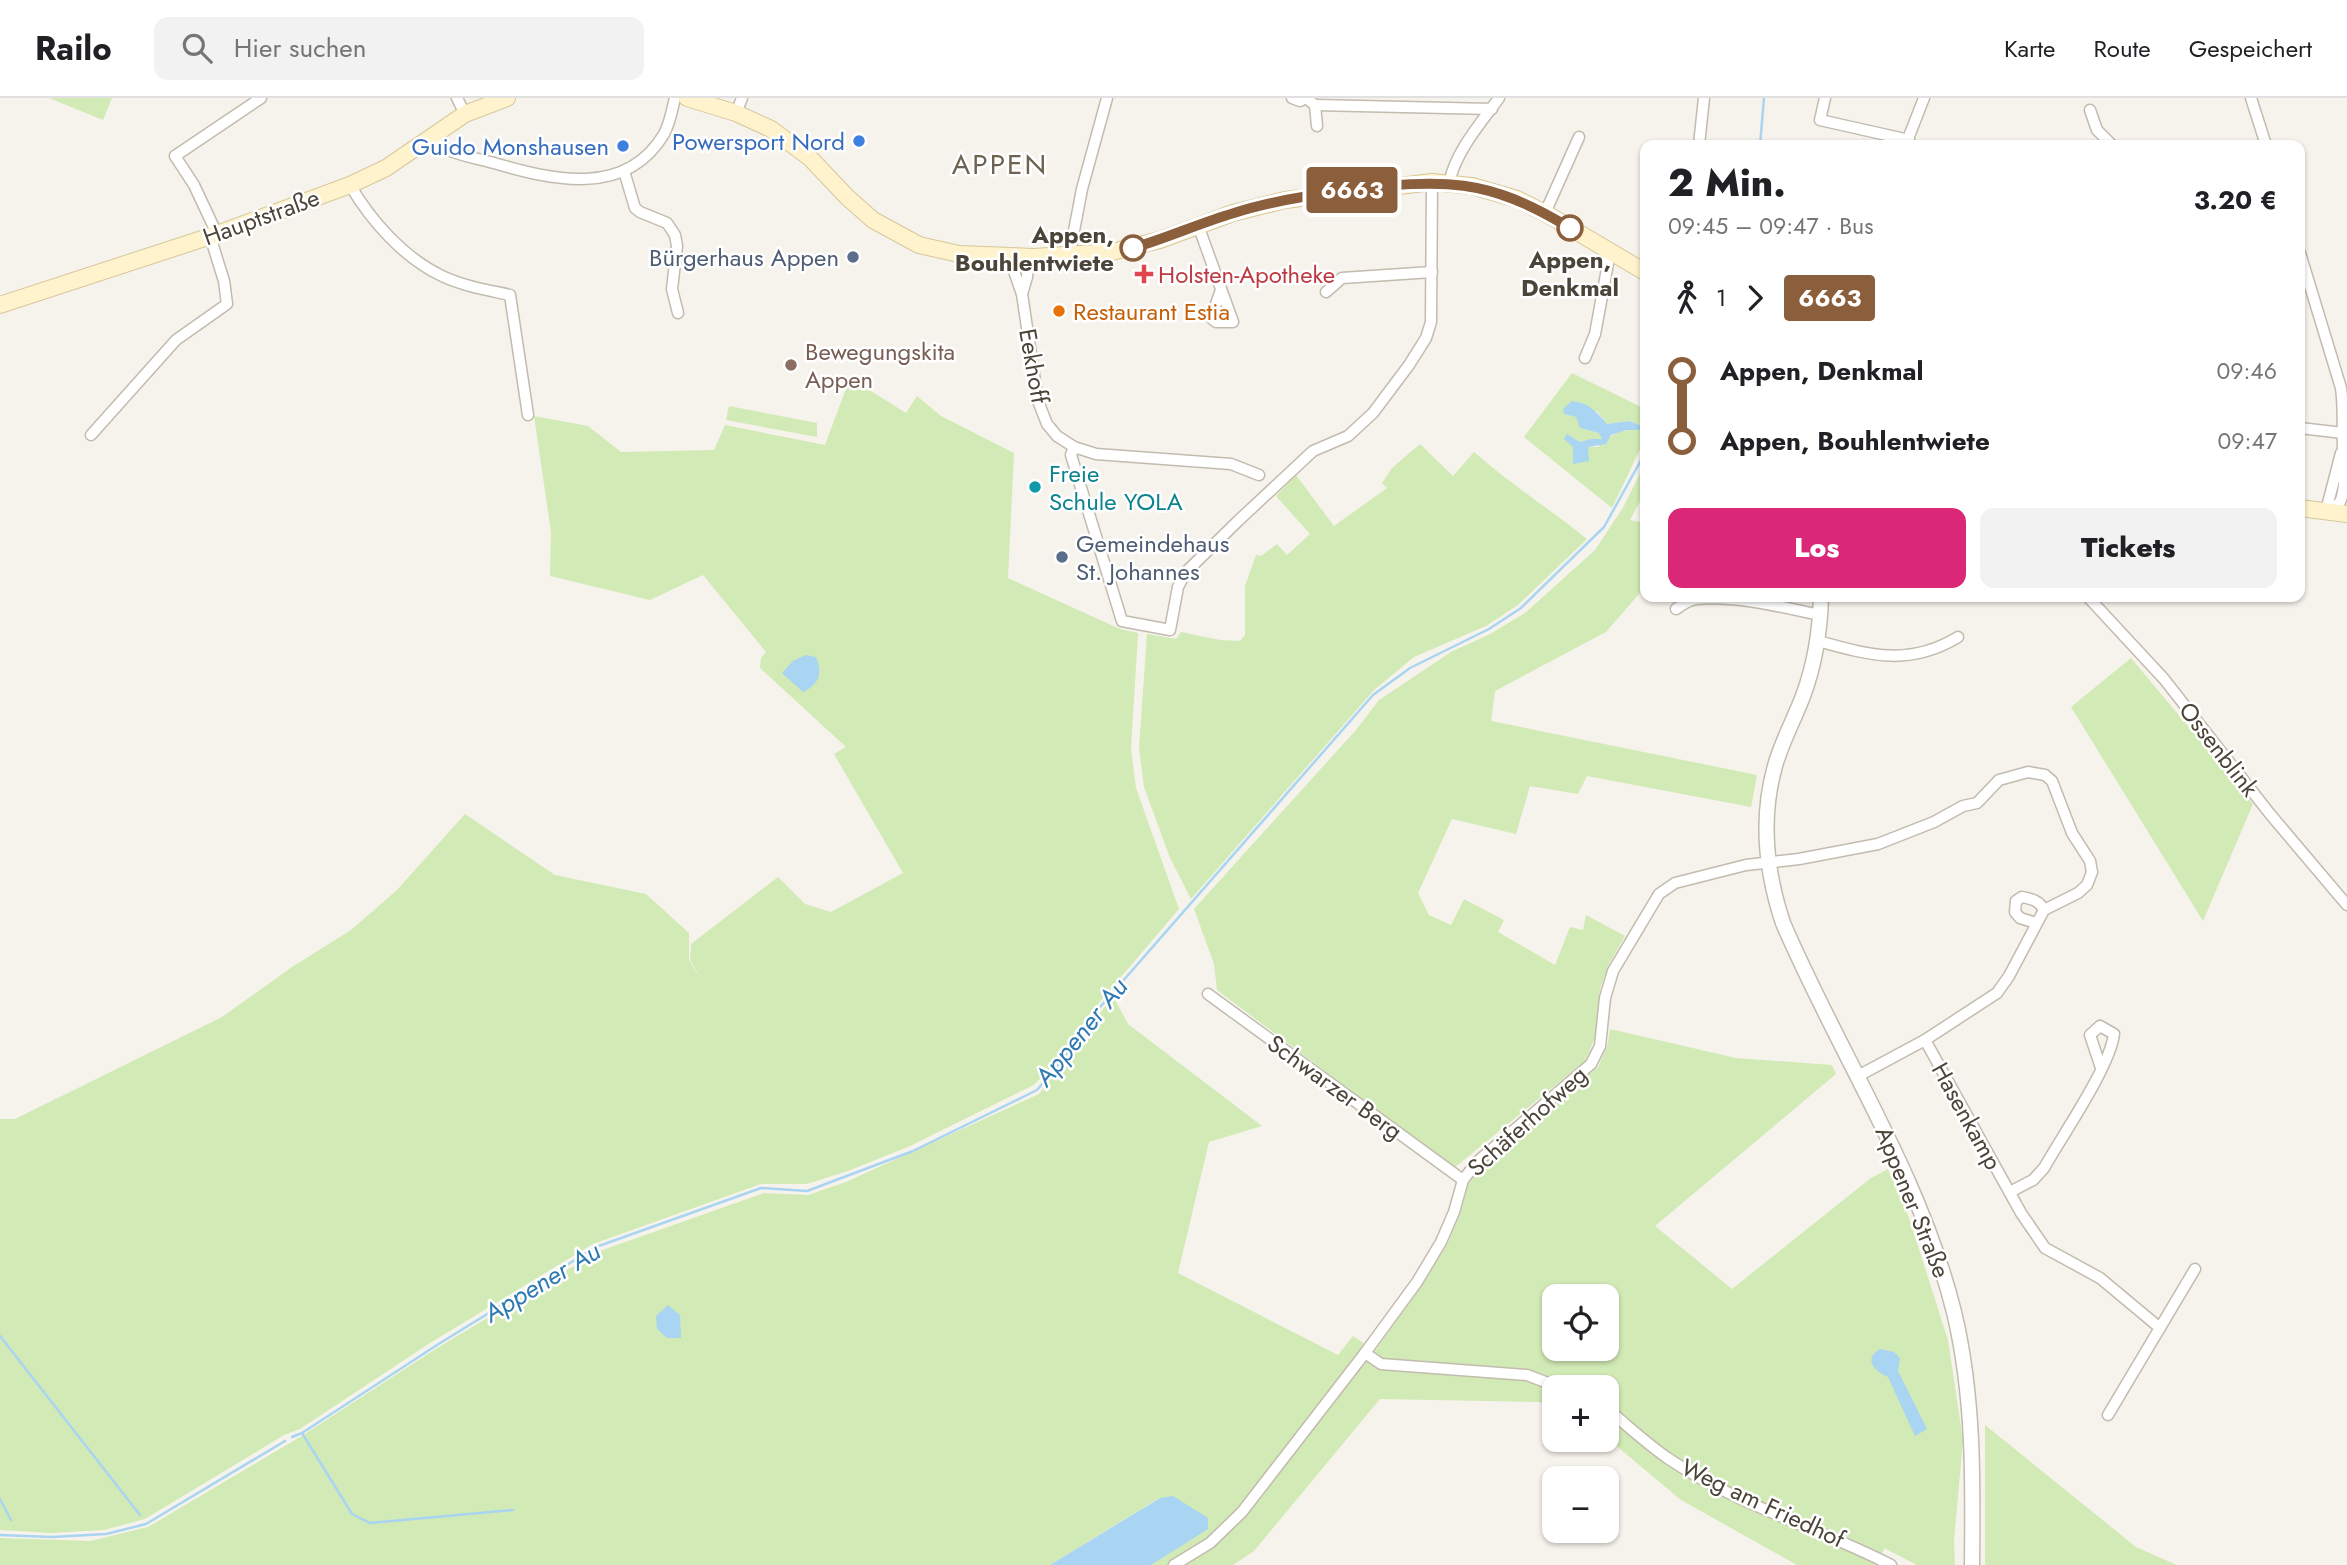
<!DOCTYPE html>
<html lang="de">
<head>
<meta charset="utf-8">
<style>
	:root { --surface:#fff; --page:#f2f2f2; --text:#202124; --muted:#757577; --line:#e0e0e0; --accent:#db2777 }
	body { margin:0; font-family:Jost,sans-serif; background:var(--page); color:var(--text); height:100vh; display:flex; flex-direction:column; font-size:26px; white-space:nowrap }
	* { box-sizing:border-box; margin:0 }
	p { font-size:23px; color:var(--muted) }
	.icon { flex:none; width:38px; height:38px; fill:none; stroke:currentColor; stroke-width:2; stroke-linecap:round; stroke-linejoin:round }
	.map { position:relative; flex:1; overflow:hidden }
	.panel { position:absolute; left:1640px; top:42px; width:665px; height:462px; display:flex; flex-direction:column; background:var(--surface); border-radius:14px; box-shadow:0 2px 5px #0004 }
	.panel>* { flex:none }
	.badge { padding:0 14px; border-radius:5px; font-size:24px; line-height:46px }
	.tools { position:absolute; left:1542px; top:1186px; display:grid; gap:14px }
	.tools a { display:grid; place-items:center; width:77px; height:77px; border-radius:14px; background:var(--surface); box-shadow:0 2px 5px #0004; font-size:35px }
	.map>.badge { position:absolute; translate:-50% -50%; box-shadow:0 0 0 4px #fff }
	.legs { display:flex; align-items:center; gap:10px; height:77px; padding:0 28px; font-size:23px }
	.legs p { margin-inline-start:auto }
	.summary { display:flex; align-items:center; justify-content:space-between; height:119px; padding:0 28px }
	h1 { font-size:38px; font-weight:800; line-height:52px }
	.action { display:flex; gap:14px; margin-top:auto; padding:14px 28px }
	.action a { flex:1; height:80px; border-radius:14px; background:var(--accent); color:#fff; font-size:28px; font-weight:800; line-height:80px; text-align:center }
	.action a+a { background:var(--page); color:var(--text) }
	ul { padding:0 28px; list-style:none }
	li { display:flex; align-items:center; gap:24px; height:70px; font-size:26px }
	li i { display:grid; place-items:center; width:10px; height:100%; margin:0 9px; background:currentColor }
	li i::after { content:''; width:18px; height:18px; margin:-9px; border:5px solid; border-radius:50%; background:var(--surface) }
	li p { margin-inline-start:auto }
	li:first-child i { background:linear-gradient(#0000 50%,currentColor 0) }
	li:last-child i { background:linear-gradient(currentColor 50%,#0000 0) }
	header { display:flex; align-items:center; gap:42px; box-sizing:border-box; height:98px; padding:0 35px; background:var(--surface); border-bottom:2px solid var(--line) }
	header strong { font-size:33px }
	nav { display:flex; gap:38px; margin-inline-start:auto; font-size:24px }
	.search { width:490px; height:63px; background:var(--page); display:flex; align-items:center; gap:18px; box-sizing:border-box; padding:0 24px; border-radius:14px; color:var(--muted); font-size:26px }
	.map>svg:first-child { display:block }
	.green { fill:#d2eab5; fill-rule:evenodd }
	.water { fill:#a9d4f2 }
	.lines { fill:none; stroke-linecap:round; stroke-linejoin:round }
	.stream { stroke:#a9d4f2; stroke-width:2.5 }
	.minor-casing { stroke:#c2bbae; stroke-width:13 }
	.tertiary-casing { stroke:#c2bbae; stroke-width:17 }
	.secondary-casing { stroke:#d6c79b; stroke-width:18 }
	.minor { stroke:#fff; stroke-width:10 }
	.tertiary { stroke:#fff; stroke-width:14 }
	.secondary { stroke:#fff3cd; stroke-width:16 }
	.line-1-casing { stroke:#fff; stroke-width:16 }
	.line-1 { stroke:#8b5e3c; stroke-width:10 }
	.shop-dot { fill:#3f7fe0; stroke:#fff; stroke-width:2.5 }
	.stop-1-dot { fill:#fff; stroke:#8b5e3c; stroke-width:3.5 }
	.service-dot { fill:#5c6f8a; stroke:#fff; stroke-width:2.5 }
	.health-dot { fill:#e0444e; stroke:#fff; stroke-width:2.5 }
	.food-dot { fill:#e8710a; stroke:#fff; stroke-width:2.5 }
	.education-dot { fill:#8d6e63; stroke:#fff; stroke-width:2.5 }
	.culture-dot { fill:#0f9aa8; stroke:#fff; stroke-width:2.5 }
	.labels { text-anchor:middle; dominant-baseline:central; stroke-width:5; stroke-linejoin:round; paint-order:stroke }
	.shop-label { font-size:24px; fill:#366cbe; stroke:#fff; text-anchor:end }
	.street-label { font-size:24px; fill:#4b4439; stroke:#fff }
	.stop-label { font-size:24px; font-weight:bold; fill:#4b4439; stroke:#fff; text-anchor:end }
	.service-label { font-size:24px; fill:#4e5e75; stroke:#fff; text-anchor:end }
	.health-label { font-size:24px; fill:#be3a42; stroke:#fff; text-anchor:start }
	.food-label { font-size:24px; fill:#c56008; stroke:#fff; text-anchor:start }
	.education-label { font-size:24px; fill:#785e54; stroke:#fff; text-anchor:start }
	.culture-label { font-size:24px; fill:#0d838f; stroke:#fff; text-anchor:start }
	.water-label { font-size:26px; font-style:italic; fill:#2e7ab2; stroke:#fff }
	.quarter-label { font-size:28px; letter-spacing:2px; fill:#6e6250; stroke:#fff }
</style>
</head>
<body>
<header>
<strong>Railo</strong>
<div class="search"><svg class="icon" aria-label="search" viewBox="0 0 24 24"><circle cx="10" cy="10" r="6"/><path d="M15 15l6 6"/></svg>Hier suchen</div>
<nav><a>Karte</a><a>Route</a><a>Gespeichert</a></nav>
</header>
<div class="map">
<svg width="2347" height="1467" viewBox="0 0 2347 1467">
	<rect width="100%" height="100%" fill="#f6f3ec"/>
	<!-- green -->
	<g class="green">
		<polygon points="49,0 112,0 103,22"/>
		<path d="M 1572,275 L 1645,311 L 1645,329 L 1629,323 L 1607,326 L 1597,313 L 1564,316 L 1577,319 L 1580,330 L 1600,335 L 1602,342 L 1591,341 L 1580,344 L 1567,336 L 1573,349 L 1573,365 L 1588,349 L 1598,349 C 1615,333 1622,331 1645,332 L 1645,341 L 1612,410 L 1524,339 Z"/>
		<polygon points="850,280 906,315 917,298 941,318 1014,355 1008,480 1120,531 1138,535 1131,651 1136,690 1179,811 1092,913 1060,960 1034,987 910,1048 848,1073 807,1086 761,1086 593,1146 430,1245 300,1331 284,1337 145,1421 104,1432 51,1435 0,1432 0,1021 15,1021 222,919 292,869 351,832 397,792 465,716 555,777 646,796 689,835 689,862 705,886 690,862 691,846 778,779 805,806 831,814 903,775 834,656 846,649 760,570 761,560 766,554 703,477 650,502 550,478 551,434 534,318 588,328 621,354 714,352 725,327 825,347"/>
		<polygon points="729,308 817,325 817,339 726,322"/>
		<path d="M 1420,346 L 1453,378 L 1474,354 C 1510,386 1550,411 1587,441 L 1518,507 L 1486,528 L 1414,559 L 1374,592 L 1191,801 L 1170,760 L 1144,689 L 1139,650 L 1147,536 L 1176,541 L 1181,534 L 1220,542 L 1240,543 L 1245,537 L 1245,488 L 1256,457 L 1261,458 L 1277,446 L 1287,457 L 1310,436 L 1276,398 L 1296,377 L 1334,428 L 1387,390 L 1382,385 L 1392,370 Z"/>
		<polygon points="1645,365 1643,398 1630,422 1645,425 1645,489 1606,534 1495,593 1491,623 1757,677 1751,709 1587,678 1578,696 1530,688 1516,736 1452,721 1418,795 1429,817 1451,827 1464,801 1504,822 1498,834 1555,867 1570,829 1583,832 1586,817 1625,838 1609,866 1600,891 1596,937 1585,963 1454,1070 1217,892 1214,866 1194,811 1356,632 1379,602 1451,554 1490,536 1525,515 1595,452 1624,408"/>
		<polygon points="2131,560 2253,706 2203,823 2071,609"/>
		<path d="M 1113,898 L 1128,926 L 1262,1028 L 1209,1044 L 1178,1175 L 1338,1257 L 1353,1238 L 1375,1253 L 1424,1184 L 1447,1147 L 1461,1114 L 1468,1087 L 1482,1067 L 1598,969 L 1607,949 L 1610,931 L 1736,960 L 1832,967 L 1836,976 L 1655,1128 L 1732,1191 L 1871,1080 L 1888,1071 L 1909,1120 L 1948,1242 L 1963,1342 L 1954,1443 L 1955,1467 L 1917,1467 L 1884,1450 L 1879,1467 L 1797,1467 L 1681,1402 L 1607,1340 L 1606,1290 L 1554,1290 L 1554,1310 L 1539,1304 L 1380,1301 L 1254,1453 L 1233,1467 L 1151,1467 L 1208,1430 L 1159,1400 L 1050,1467 L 0,1467 L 0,1440 L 90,1443 L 148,1429 L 300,1339 L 434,1252 L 597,1154 L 764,1095 L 808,1097 L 846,1084 L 1039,996 ZM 1554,1199 L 1606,1199 L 1606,1251 L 1554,1251 Z"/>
		<polygon points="1985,1327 2136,1449 2177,1467 1985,1467"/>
	</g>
	<!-- water -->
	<g class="water">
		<path d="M 1572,303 C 1589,305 1596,313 1607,326 L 1629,323 L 1645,329 L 1645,332 L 1626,332 L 1611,337 L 1606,346 L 1588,349 L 1589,363 L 1573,366 L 1573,349 L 1564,341 L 1567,336 L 1580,344 L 1591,341 L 1602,341 L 1599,335 L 1580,330 L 1576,319 L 1564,316 L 1563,311 Z"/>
		<path d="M 806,557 L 816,559 C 823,576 819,586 803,594 L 782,575 L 793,563 Z"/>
		<polygon points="668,1207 680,1217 681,1240 667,1240 657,1231 656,1218"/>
		<path d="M 1880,1251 L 1894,1254 L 1900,1260 L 1898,1273 L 1927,1331 L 1915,1338 L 1888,1279 C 1874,1273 1863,1261 1880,1251 Z"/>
		<polygon points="1173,1398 1208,1420 1208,1431 1151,1467 1050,1467 1160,1400"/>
	</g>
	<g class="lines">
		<!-- stream -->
		<g class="stream">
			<polyline points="1760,47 1764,0"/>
			<polyline points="0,1238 140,1417"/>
			<polyline points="302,1335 352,1416 370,1425 513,1412"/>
			<polyline points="292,1339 302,1335 437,1247 596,1149 761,1090 807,1093 913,1053 1037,992 1063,961 1094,916 1373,597 1410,570 1489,531 1521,510 1604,429 1645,355"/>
			<polyline points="0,1401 11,1422"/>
			<polyline points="0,1437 52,1439 106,1436 146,1426 285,1343"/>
		</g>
		<!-- minor casing -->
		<g class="minor-casing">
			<g id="minor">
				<polyline points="457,0 465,16"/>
				<polyline points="1292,0 1300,3 1305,0"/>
				<polyline points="1306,0 1315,7 1317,28"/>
				<polyline points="1825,0 1820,22 1909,42"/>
				<polyline points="2251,0 2266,47"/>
				<polyline points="1315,7 1492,11"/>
				<polyline points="2090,12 2097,32 2112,47"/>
				<polyline points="736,15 742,0"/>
				<path d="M 430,39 C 444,56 473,59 494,65 C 552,82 626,100 664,36 C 670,25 672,12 675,0"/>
				<polyline points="1906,46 1924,0"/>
				<polyline points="1699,47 1704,0"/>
				<polyline points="624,73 635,110 640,114 667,125 675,137 677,148 672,191 678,215"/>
				<path d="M 1449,85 C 1456,53 1480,26 1499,0"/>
				<path d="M 350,87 C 371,123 404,160 442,178 C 463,188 487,192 510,197 L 528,317"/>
				<polyline points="1545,115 1579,39"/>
				<polyline points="1198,127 1233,224 1216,224 1211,220 1221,192"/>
				<polyline points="217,136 194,87 175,58 261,0"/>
				<path d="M 2300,155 L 2341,290 C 2344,310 2342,330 2343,350 C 2343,367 2347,389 2340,404 C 2337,408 2331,411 2326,413"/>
				<polyline points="1012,159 1014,173 1022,196 1038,303 1047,326 1057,338 1074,349 1096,356 1231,366 1259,377"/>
				<polyline points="1069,159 1082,91 1107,0"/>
				<polyline points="1326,194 1342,180 1432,174"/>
				<polyline points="1022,196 1027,179 1029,159"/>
				<polyline points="1585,260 1595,236 1609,160 1613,154"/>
				<polyline points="2300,330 2343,335"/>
				<polyline points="91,337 176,242 227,206 224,183 210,138"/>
				<polyline points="1074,349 1071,357 1122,523 1170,532 1178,489 1186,474 1239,422 1313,353 1348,338 1373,315 1409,267 1426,240 1431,224 1432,84"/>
				<polyline points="2326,413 2341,355"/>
				<polyline points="2088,499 2164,581 2270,716 2347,807"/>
				<path d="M 1676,511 C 1682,507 1688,502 1696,501 C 1736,497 1781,509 1820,517"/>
				<path d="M 1818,543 C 1869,557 1909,569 1958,539"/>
				<path d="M 2036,825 L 2020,820 L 2015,814 L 2016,803 L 2022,799 C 2032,801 2040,803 2044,812"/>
				<polyline points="1208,896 1463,1082"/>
				<polyline points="1925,942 2021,1115 2045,1150 2100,1180 2160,1230"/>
				<path d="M 2010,1094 L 2033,1082 L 2044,1070 C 2062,1038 2110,969 2114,936 L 2100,928 L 2090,937 L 2101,970"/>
				<polyline points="1365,1255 1381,1266 1527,1277 1561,1290"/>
				<path d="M 1606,1310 C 1627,1327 1647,1346 1669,1361 C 1737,1407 1819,1430 1891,1467"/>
				<polyline points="2108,1317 2195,1171"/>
				<polyline points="1174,1467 1210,1445 1242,1414 1365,1255 1417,1184 1441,1144 1454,1114 1463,1082 1477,1064 1591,966 1600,948 1605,900 1613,873 1659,796 1675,785 1746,767 1799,761 1878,746 1934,724 1963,708 1977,705 1999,682 2028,674 2045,677 2052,683 2072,735 2090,763 2092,774 2087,787 2078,795 2044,812 2009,878 1997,895 1925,942 1858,978"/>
			</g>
		</g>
		<!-- tertiary casing -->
		<g class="tertiary-casing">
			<path id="tertiary" d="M 1821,499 C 1820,533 1815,566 1803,598 C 1794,622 1782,643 1775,668 C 1760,721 1766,774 1783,825 C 1839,956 1919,1074 1954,1214 C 1974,1297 1973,1382 1972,1467"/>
		</g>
		<!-- secondary casing -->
		<g class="secondary-casing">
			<g id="secondary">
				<polyline points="687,0 736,15 771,31 810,60 847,99 873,122 919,147 959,156 1034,159 1112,154 1160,142 1233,115 1285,102 1432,84 1472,88 1517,101 1545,115 1645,174"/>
				<polyline points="0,207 217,136 350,87 386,70 465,16 507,0"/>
				<polyline points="2300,410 2347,416"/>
			</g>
		</g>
		<!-- minor -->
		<use href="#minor" class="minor"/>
		<!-- tertiary -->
		<use href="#tertiary" class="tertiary"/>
		<!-- secondary -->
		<use href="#secondary" class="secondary"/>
	</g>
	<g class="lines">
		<!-- line-1 casing -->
		<g class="line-1-casing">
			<path id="line-1" d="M 1133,150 C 1167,140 1200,125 1234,115 C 1271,103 1310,97 1349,92 C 1444,81 1486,79 1570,130"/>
		</g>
		<!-- line-1 -->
		<use href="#line-1" class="line-1"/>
	</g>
	<!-- markers -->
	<g class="shop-dot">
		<circle cx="859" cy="43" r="7"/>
		<circle cx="623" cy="48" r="7"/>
	</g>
	<g class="stop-1-dot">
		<circle cx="1570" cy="130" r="12"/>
		<circle cx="1133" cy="150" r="12"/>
	</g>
	<g class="service-dot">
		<circle cx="853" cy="159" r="7"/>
		<circle cx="1062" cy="459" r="7"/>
	</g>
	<path class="health-dot" d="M1140.5 165.5h7v7h7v7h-7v7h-7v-7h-7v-7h7z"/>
	<circle class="food-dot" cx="1059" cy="213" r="7"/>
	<circle class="education-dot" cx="791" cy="267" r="7"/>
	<circle class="culture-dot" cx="1035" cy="389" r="7"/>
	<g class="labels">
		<!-- shop labels -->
		<g class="shop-label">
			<text x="845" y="43">Powersport Nord</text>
			<text x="609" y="48">Guido Monshausen</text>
		</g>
		<!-- street labels -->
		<g class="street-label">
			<text transform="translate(261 119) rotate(-20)">Hauptstraße</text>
			<text transform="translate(1034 268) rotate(80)">Eekhoff</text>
			<text transform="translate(2219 651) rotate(52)">Ossenblink</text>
			<text transform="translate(1335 989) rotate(36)">Schwarzer Berg</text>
			<text transform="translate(1967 1018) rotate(61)">Hasenkamp</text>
			<text transform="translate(1527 1023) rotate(-42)">Schäferhofweg</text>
			<text transform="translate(1913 1104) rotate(68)">Appener Straße</text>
			<text transform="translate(1763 1405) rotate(25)">Weg am Friedhof</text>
		</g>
		<!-- stop labels -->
		<g class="stop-label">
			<text x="1114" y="136">Appen,<tspan x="1114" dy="28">Bouhlentwiete</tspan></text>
			<text x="1570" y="161" text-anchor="middle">Appen,<tspan x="1570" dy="28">Denkmal</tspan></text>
		</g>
		<!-- service labels -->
		<g class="service-label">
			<text x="839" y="159">Bürgerhaus Appen</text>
			<text x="1076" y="445" text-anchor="start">Gemeindehaus<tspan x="1076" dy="28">St. Johannes</tspan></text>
		</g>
		<!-- health labels -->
		<g class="health-label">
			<text x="1158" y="176">Holsten-Apotheke</text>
		</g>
		<!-- food labels -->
		<g class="food-label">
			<text x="1073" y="213">Restaurant Estia</text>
		</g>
		<!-- education labels -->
		<g class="education-label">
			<text x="805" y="253">Bewegungskita<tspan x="805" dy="28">Appen</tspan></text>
		</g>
		<!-- culture labels -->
		<g class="culture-label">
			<text x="1049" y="375">Freie<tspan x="1049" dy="28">Schule YOLA</tspan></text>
		</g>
		<!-- water labels -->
		<g class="water-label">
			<text transform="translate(1081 934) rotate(-51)">Appener Au</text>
			<text transform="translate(542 1184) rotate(-31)">Appener Au</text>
		</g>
		<!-- quarter labels -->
		<g class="quarter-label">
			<text x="1000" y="66">APPEN</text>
		</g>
	</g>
</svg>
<div class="tools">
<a><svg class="icon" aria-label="locate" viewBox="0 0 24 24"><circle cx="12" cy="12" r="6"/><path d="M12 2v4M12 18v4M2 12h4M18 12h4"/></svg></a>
<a>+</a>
<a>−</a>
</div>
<b class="badge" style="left:1352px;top:92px;background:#8b5e3c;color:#fff">6663</b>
<section class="panel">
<div class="summary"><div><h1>2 Min.</h1><p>09:45 – 09:47 · Bus</p></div><b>3.20 €</b></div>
<div class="legs"><svg class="icon" aria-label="walk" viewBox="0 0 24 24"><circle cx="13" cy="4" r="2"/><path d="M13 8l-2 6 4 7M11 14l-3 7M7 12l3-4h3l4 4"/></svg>1<svg class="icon" aria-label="forward" viewBox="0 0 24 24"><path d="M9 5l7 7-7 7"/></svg><b class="badge" style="background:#8b5e3c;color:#fff">6663</b></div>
<ul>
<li><i style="color:#8b5e3c"></i><b>Appen, Denkmal</b><p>09:46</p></li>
<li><i style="color:#8b5e3c"></i><b>Appen, Bouhlentwiete</b><p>09:47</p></li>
</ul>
<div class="action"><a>Los</a><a>Tickets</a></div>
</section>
</div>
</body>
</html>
